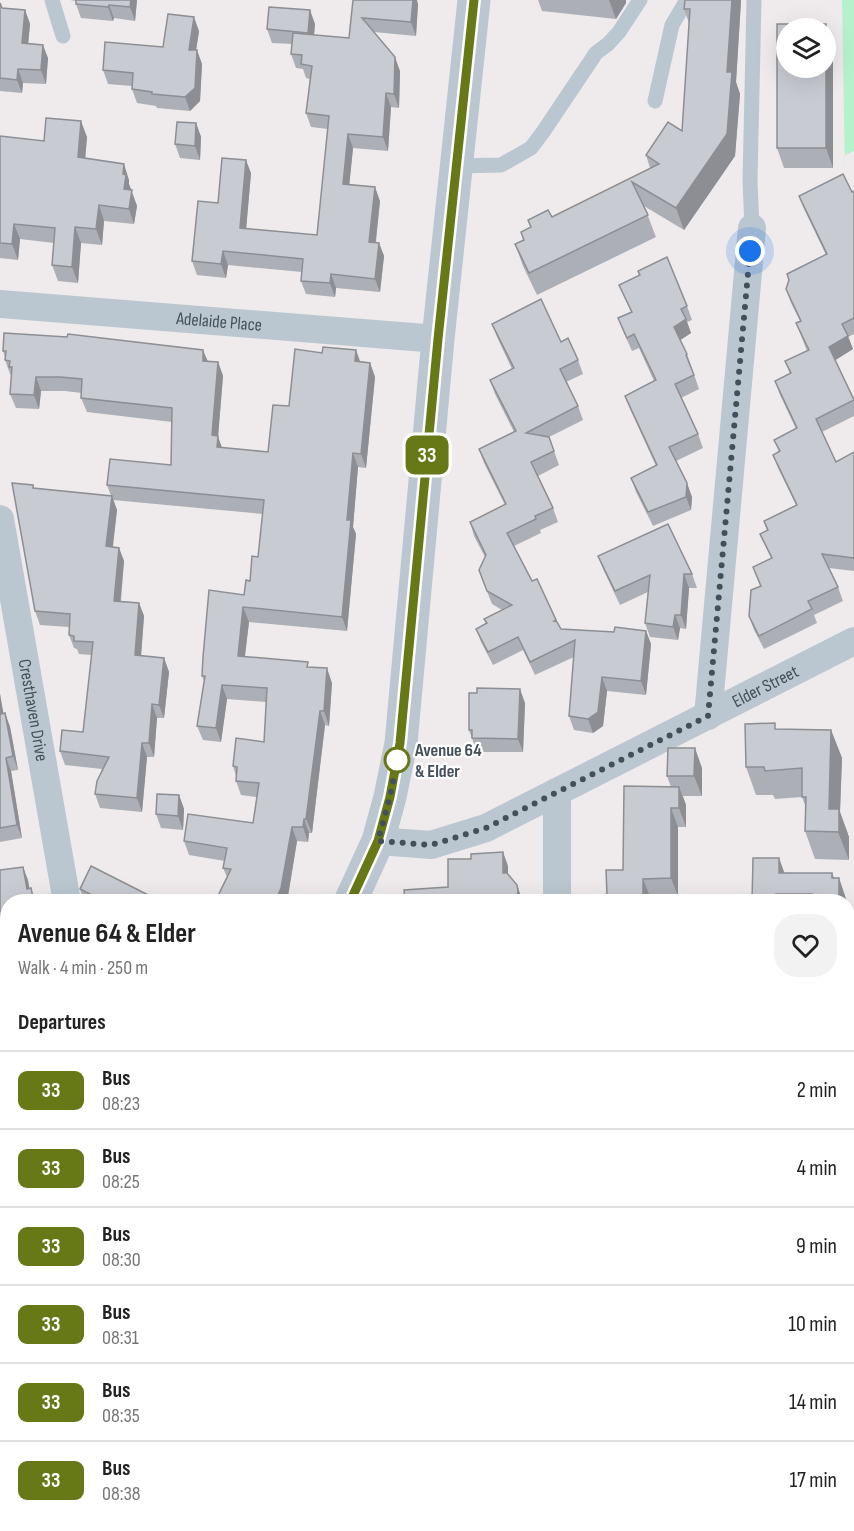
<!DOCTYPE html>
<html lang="en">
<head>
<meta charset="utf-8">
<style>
	:root { --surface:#fff; --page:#f2f2f2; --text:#222; --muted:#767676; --line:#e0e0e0 }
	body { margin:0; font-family:"Sofia Sans Condensed",sans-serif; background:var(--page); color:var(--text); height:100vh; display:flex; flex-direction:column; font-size:22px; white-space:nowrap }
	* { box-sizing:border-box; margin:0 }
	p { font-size:20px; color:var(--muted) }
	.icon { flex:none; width:33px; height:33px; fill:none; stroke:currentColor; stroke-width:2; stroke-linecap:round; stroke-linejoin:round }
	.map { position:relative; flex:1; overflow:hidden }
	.panel { position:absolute; left:0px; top:894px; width:855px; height:638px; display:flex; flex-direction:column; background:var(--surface); border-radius:24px 24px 0 0; box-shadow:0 6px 24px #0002 }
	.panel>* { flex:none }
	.badge { padding:0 12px; border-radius:9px; font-size:21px; line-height:39px }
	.buttons { position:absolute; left:776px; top:18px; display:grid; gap:12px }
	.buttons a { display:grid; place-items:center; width:60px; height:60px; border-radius:50%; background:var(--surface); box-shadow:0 6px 24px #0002; font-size:30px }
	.you { position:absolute; width:30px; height:30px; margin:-15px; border:4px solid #fff; border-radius:50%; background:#1a73e8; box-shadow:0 0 0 9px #1a73e833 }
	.map>.badge { position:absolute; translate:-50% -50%; box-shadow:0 0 0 3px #fff }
	h2 { padding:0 18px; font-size:22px; line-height:54px }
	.round { display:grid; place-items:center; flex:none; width:63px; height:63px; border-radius:24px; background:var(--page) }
	.headline { display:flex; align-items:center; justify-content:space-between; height:102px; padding:0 18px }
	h1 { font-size:28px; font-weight:700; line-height:45px }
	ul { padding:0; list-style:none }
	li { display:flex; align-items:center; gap:18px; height:78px; padding:0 18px; border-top:2px solid var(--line) }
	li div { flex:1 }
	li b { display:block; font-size:22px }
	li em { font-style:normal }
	li .badge { min-width:66px; font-weight:700; text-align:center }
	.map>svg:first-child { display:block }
	.green { fill:#b5f2cc }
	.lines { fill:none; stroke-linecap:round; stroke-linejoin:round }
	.service { stroke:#bbc7d0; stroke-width:15 }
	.minor { stroke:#bbc7d0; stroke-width:28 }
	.tertiary { stroke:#bbc7d0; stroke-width:33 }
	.wall { fill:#acafb5 }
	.shaded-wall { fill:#8c8e93 }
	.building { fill:#c8cbd2; stroke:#8c8e93; stroke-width:1.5; fill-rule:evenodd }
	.line-casing { stroke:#fff; stroke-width:14 }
	.line { stroke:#677816; stroke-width:9 }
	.walk { stroke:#43505b; stroke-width:6; stroke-dasharray:0 10.8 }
	.stop-dot { fill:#fff; stroke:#677816; stroke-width:3 }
	.labels { text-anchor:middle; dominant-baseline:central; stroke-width:4.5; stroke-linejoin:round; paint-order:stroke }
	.street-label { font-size:18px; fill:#43505b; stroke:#fff }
	.stop-label { font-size:18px; font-weight:bold; fill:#43505b; stroke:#fff; text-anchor:start }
</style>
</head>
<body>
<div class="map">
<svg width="854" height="1531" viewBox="0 0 854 1531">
	<rect width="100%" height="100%" fill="#efebec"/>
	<!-- green -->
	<polygon class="green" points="842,0 854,0 854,151 845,155 845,174"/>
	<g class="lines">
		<!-- service -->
		<g class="service">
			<polyline points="52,0 63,36"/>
			<polyline points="655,101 672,25 687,0"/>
			<polyline points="457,166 501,165 531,148 543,132 596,53 608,44 619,32 640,0"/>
			<polyline points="752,228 750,181 754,0"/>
		</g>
		<!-- minor -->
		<g class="minor">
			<path id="s1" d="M 0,304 L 438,339"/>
			<path id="s2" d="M 0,519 L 67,902"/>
			<polyline points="708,716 752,228"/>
			<polyline points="557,792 557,902"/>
			<path id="s3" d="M 378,841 L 431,845 L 486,828 L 854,641"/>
			<polyline points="0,1116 8,1123"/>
			<polyline points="848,1511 854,1510"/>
			<polyline points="548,1531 549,1524"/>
		</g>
		<!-- tertiary -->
		<g class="tertiary">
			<polyline points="350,902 378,841 390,797 401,743 438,339 474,0"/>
			<polyline points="0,1504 8,1500"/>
			<polyline points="45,1531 49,1524"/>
		</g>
	</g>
	<!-- wall -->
	<g class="wall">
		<polygon points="70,0 137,0 135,21 114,18 113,21 81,18 76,4 76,1"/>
		<polygon points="353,0 418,4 416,36 374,32 400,71 399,108 391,107 388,151 353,148 349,185 380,201 376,242 379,243 384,256 380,292 336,288 335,297 306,294 301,281 302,272 228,265 226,278 197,275 192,261 218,203 251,173 246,229 317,235 328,129 311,127 306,113 310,79 306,78 303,69 296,68 291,54 292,44 272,43 267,29 315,24 314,35 349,38"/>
		<polygon points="538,0 626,0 626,3 616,19 542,11"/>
		<polygon points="741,1 736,82 740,94 735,156 684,230 644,206 656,237 537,295 523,266 515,244 523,240 521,232 531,227 528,220 552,217 650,168 646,155 682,131 689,23 684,9"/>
		<polygon points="0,3 2,8 25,10 30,24 28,43 48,58 46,84 23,83 22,93 0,91"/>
		<polygon points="826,24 833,44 833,168 784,168 777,148"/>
		<polygon points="199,31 196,50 202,64 200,101 190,111 157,108 156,106 137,103 132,89 132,86 108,84 103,70 163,47"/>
		<polygon points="196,123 201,137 200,160 180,158 175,144"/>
		<polygon points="0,136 44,141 87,137 85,158 129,180 129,184 137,206 134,224 104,221 102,245 81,243 78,283 58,281 52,265 54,243 20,239 18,260 0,258"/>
		<polygon points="854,191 854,334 848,337 853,349 835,360 854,398 854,416 822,432 836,462 854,452 854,571 829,568 838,587 843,601 814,615 817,623 764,649 754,630 749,616 760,586 753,567 771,558 760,534 767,531 764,521 796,505 778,468 773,455 779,452 774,440 796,429 780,395 775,381 790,374 785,361 807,351 796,323 800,321 791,303 786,289 789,280 826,255 804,209 799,196"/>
		<polygon points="638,271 687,306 692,320 687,322 691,333 680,340 687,354 699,389 681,398 698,434 703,448 676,461 692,497 691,510 653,526 636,492 631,478 656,466 630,409 625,396 654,381 639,348 632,351 623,331 618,318 631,312 619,285 639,276"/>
		<polygon points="492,324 561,342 578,360 583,374 566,382 578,406 583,420 549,437 559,465 538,476 553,508 558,522 540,530 541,533 514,546 532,581 537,579 561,629 614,632 646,631 651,644 646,695 607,691 603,726 593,733 574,730 569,716 574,657 535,675 523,650 493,665 481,642 476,629 486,624 484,619 502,610 492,604 484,584 479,570 485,557 474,536 470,522 505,505 484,463 479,449 514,432 495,394 490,380 512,369 497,337"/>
		<polygon points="3,351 218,362 223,376 218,437 222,448 268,452 289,406 360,361 370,363 375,377 366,468 358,467 353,527 356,534 347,631 249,622 245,657 309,667 332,683 329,726 325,725 312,833 309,833 308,842 297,841 287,902 215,902 227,877 223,868 225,861 189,855 184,841 253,823 257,797 241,795 236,781 236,776 233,766 264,742 266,702 227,699 221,742 203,740 197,726 204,681 202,676 244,595 250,581 258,557 263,514 113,500 117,510 113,547 119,548 124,561 121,601 139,603 144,616 141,656 164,658 169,672 164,718 157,718 154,757 147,757 142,812 100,808 95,794 102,769 65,765 60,751 83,732 92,655 79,654 77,649 74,648 69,635 69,627 40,625 35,611 33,485 34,488 111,496 107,485 171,465 172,422 87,412 81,398 82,393 65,391 41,391 39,409 16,408 10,394 12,375 10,374 5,360 5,357"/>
		<polygon points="598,556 692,574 697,588 689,588 686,629 680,628 678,640 650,637 645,623 648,592 620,605 603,569"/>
		<polygon points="477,693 525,703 523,752 477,752 469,730"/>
		<polygon points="0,694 3,713 5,713 10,727 18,770 11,771 22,838 0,842"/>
		<polygon points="777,729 831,730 842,758 840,812 849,837 849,860 815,859 805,831 806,808 802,797 775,799 773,795 756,795 746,767"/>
		<polygon points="702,768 702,796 683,796 686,805 686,827 678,827 678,896 650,897 650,902 609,902 607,895 671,787 667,776"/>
		<polygon points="179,795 184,809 183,830 161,828 156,814"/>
		<polygon points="779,858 784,873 839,878 847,902 752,902"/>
		<polygon points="0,870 28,880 8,902 8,1004 0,1005"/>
		<polygon points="80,889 162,902 84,902"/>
		<polygon points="0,1008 8,1009 8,1073 0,1071"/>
		<polygon points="848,1297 852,1310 852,1350 854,1350 854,1430 848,1431"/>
		<polygon points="212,1524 301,1524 301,1531 214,1531"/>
	</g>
	<!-- shaded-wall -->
	<g class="shaded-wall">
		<polygon points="131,0 137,0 135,21 130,7"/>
		<polygon points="413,0 417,0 418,4 416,36 411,22"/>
		<polygon points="609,0 626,0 626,3 616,19"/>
		<polygon points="732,0 741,0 741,1 736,82 740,94 735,156 684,230 676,208 727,72"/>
		<polygon points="109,5 114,18 113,21 108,7"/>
		<polygon points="25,10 30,24 27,56 22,43"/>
		<polygon points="310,10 315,24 313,46 308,33"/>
		<polygon points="194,17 199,31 194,64 189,50"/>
		<polygon points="826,24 833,44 833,168 826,148"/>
		<polygon points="43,45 48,58 46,84 41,70"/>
		<polygon points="197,50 202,64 200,101 190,111 185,97"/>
		<polygon points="395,57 400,71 399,108 394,94"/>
		<polygon points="18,69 23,83 22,93 17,80"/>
		<polygon points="386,93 391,107 388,151 383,137"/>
		<polygon points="81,121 87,137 84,173 78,157"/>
		<polygon points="196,123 201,137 200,160 195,146"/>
		<polygon points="348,134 353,148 348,198 343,184"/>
		<polygon points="246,160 251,173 245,242 240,228"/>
		<polygon points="124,164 129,180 129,184 137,206 134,224 129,209 124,189 123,174"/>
		<polygon points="375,187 380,201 374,256 369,242"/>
		<polygon points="99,205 104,221 102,245 96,229"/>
		<polygon points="14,224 20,239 18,260 12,244"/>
		<polygon points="75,227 81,243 78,283 72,267"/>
		<polygon points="379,243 384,256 380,292 375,279"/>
		<polygon points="223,251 228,265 226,278 221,264"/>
		<polygon points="331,274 336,288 335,297 330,283"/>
		<polygon points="686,319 691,333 679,341 674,327"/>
		<polygon points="848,336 853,349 834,361 829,347"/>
		<polygon points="203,350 209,364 203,361"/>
		<polygon points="356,350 361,364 355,361"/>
		<polygon points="218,362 223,376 218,437 223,450 222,461 212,435"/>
		<polygon points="370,363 375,377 366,468 361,454"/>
		<polygon points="36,377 41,391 39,409 34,395"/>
		<polygon points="353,453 358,467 353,527 356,534 347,631 342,617 347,520"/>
		<polygon points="687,483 692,497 691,510 686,497"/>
		<polygon points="112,496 117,510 111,560 106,546"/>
		<polygon points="119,548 124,561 119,615 114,601"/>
		<polygon points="684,574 689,588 686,629 681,615"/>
		<polygon points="139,603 144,616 140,669 135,655"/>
		<polygon points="243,607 249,622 243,670 238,656"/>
		<polygon points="675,615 680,628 678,640 673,627"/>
		<polygon points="646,631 651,644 646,695 641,681"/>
		<polygon points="164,658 169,672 164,718 159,705"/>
		<polygon points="327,668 332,683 329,726 324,711"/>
		<polygon points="602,677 607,691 603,726 593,733 588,719"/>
		<polygon points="222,685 227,699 221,742 216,728"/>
		<polygon points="520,689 525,703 523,752 518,739"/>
		<polygon points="0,694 6,728 0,708"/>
		<polygon points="152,704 157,718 154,757 149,743"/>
		<polygon points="320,711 325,725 312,833 306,819"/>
		<polygon points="5,713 10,727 18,770 13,756"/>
		<polygon points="831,730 842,758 840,812 849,837 849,860 829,809"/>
		<polygon points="142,743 147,757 142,812 137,798"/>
		<polygon points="695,748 702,768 702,796 694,776"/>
		<polygon points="6,758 11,771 22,838 17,825"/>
		<polygon points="679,787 686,805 686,827 679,808"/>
		<polygon points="179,795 184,809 183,830 178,816"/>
		<polygon points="671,808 678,827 678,896 671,878"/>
		<polygon points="304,819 309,833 308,842 303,827"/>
		<polygon points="292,827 297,841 287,902 275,902"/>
		<polygon points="503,852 508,866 508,887 503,873"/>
		<polygon points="779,858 787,880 787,895 779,873"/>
		<polygon points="23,867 28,880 32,902 27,889"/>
		<polygon points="832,873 839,890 839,878 847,902 840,902 832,878"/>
		<polygon points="643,879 650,897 650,902 646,902 643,895"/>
		<polygon points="517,885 522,899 522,902 517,902"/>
		<polygon points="8,1207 8,1227 0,1236 0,1215"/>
		<polygon points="848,1297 852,1310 853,1365 848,1351"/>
		<polygon points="8,1419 8,1439 0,1447 0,1427"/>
		<polygon points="141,1524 147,1524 147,1531 142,1531"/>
		<polygon points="297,1524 301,1524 301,1531 299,1531"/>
		<polygon points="396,1524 399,1524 402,1531 397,1531"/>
		<polygon points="479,1524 488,1524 489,1531 478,1531"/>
	</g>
	<!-- building -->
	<g class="building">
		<polygon points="76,0 131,0 130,7 109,5 108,7 76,4"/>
		<polygon points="353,0 413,0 411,22 362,18 395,57 394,94 386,93 383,137 348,134 343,184 375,187 369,242 379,243 375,279 331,274 330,283 301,281 303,259 223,251 221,264 192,261 198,201 218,203 222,158 246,160 240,228 317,235 329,116 306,113 312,66 301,64 302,55 291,54 293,33 349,38"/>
		<polygon points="685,0 732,0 727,72 732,72 727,134 676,208 632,182 648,215 529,273 515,244 524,240 521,232 531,227 528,220 548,210 552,217 659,164 646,155 668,122 682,131 690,9 684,9"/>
		<polygon points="0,3 2,8 25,10 22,43 43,45 41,70 18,69 17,80 0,78"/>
		<polygon points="269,7 310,10 308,33 267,29"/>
		<polygon points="168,14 194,17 189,50 197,50 195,88 185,97 152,94 152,92 132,89 133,73 103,70 105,42 163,47"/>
		<path d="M 777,24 L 826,24 L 826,148 L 777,148 ZM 786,28 L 825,28 L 825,68 L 786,68 Z"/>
		<polygon points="46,118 81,121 78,157 124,164 123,174 126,175 124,189 132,190 129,209 99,205 96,229 75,227 72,267 52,265 55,228 14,224 12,244 0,243 0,136 44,141"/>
		<polygon points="177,122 196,123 195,146 175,144"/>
		<polygon points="843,174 852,192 854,191 854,318 842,324 848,336 829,347 854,400 816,419 836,462 854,452 854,558 822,554 838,587 808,601 812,609 759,636 749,616 751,590 761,586 753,567 772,558 760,534 768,530 764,521 797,505 773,455 780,451 774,440 797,428 775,381 791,373 785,361 809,350 796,323 801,321 786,289 789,280 787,274 827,254 799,196"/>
		<polygon points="667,257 687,306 681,309 686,319 674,327 687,354 686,355 694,375 675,384 698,434 669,447 687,483 686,497 648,512 631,478 657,465 625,396 656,380 634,334 627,338 618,318 632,312 619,285 640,275 638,271"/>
		<polygon points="541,299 561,342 568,338 578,360 560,369 578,406 526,433 549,437 554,451 531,462 553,508 535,516 536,519 507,533 532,581 537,579 556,620 554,621 557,622 561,629 614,632 615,627 646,631 641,681 602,677 598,712 588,719 569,716 575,640 530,662 518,637 488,652 476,629 487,623 484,619 512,605 487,591 479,570 486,555 470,522 506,504 479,449 516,431 490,380 514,368 492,324"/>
		<polygon points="4,333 67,337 68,334 203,350 203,361 218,362 212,435 218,436 217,447 268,452 273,405 289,406 295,349 322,353 323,347 356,350 355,361 370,363 361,454 353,453 347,520 351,520 342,617 243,607 238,656 308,662 307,667 327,668 324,711 320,711 306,819 304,819 303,827 292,827 281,888 275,902 215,902 231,869 223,868 227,848 184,841 188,814 253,823 259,783 236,781 237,767 233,766 236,738 264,742 267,688 222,685 216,728 197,726 205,676 202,676 203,657 209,590 244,595 246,580 250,581 252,556 258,557 264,500 107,485 110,459 171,465 172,408 81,398 82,379 60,377 36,377 34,395 10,394 12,367 9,367 10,361 5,360 6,351 3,351"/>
		<polygon points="12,483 33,485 33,488 112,496 106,546 119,548 114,601 139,603 135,655 164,658 159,705 152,704 149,743 142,743 137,798 95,794 97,781 109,757 60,751 62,730 83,732 93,642 74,641 74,636 69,635 70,614 35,611"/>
		<polygon points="668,524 692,574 684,574 681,615 675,615 673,627 645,623 650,575 615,591 598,556"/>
		<polygon points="477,688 520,689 518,739 472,738 472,730 469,730 469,693 477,693"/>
		<polygon points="0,708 1,714 5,713 13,756 6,758 17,825 0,828"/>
		<polygon points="775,723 775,729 831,730 829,809 839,809 839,832 805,831 806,797 802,797 802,768 765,771 764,767 746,767 745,724"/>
		<polygon points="668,748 695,748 694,776 667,776"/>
		<polygon points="624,786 679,787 679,808 671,808 671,878 643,879 643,895 607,895 606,870 623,870"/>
		<polygon points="157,794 179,795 178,816 156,814"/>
		<polygon points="503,852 503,873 507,873 517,885 518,890 517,902 399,902 405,901 404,890 448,887 448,859 471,859 471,854"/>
		<polygon points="753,858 779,858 779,873 832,873 832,878 839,878 839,896 832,896 832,898 812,898 812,894 776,894 776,902 752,902"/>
		<polygon points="91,866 162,902 94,902 88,898 90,894 80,889"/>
		<polygon points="23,867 27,889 31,888 34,902 8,902 8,990 0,991 0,870"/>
		<polygon points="180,898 193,902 179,902"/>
		<polygon points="0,1008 8,1009 8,1060 0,1058"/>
		<polygon points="0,1154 8,1158 8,1207 0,1215"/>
		<polygon points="8,1250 8,1395 4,1399 8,1403 8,1419 0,1427 0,1267"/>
		<rect x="848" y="1350" width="6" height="65"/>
		<polygon points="97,1524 141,1524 141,1529 136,1529 141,1531 97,1531"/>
		<polygon points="328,1524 396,1524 397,1531 325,1531"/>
		<polygon points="426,1524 479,1524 479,1529 478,1531 426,1531"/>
	</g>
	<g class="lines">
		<!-- line casing -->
		<g class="line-casing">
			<polyline id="line" points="350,902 378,841 390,797 400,743 438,339 474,0"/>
		</g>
		<!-- line -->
		<use href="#line" class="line"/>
		<!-- walk -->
		<polyline class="walk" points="397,760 390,797 378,841 431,845 486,828 708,716 750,251"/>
	</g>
	<!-- markers -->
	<circle class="stop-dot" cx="397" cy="760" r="12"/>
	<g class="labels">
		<!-- street labels -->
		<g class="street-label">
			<text stroke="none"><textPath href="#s1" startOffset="220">Adelaide Place</textPath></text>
			<text stroke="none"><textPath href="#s3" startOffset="424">Elder Street</textPath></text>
			<text stroke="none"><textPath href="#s2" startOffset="194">Cresthaven Drive</textPath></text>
		</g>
		<!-- stop labels -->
		<g class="stop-label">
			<text x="415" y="750">Avenue 64<tspan x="415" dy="21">&amp; Elder</tspan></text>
		</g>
	</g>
</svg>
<div class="buttons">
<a><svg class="icon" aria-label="layers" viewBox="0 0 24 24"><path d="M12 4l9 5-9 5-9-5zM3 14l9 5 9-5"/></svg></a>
</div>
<div class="you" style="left:750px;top:251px"></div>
<b class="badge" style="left:427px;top:455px;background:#677816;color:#fff">33</b>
<section class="panel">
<div class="headline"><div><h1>Avenue 64 &amp; Elder</h1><p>Walk · 4 min · 250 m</p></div><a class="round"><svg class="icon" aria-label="heart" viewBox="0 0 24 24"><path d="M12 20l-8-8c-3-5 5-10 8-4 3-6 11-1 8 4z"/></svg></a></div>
<h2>Departures</h2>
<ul>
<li><span class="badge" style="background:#677816;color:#fff">33</span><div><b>Bus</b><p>08:23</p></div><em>2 min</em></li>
<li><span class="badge" style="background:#677816;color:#fff">33</span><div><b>Bus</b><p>08:25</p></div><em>4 min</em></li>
<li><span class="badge" style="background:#677816;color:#fff">33</span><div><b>Bus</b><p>08:30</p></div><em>9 min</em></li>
<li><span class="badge" style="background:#677816;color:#fff">33</span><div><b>Bus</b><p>08:31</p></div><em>10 min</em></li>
<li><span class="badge" style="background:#677816;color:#fff">33</span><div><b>Bus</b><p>08:35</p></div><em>14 min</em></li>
<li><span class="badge" style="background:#677816;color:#fff">33</span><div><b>Bus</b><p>08:38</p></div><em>17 min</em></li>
</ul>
</section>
</div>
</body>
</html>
